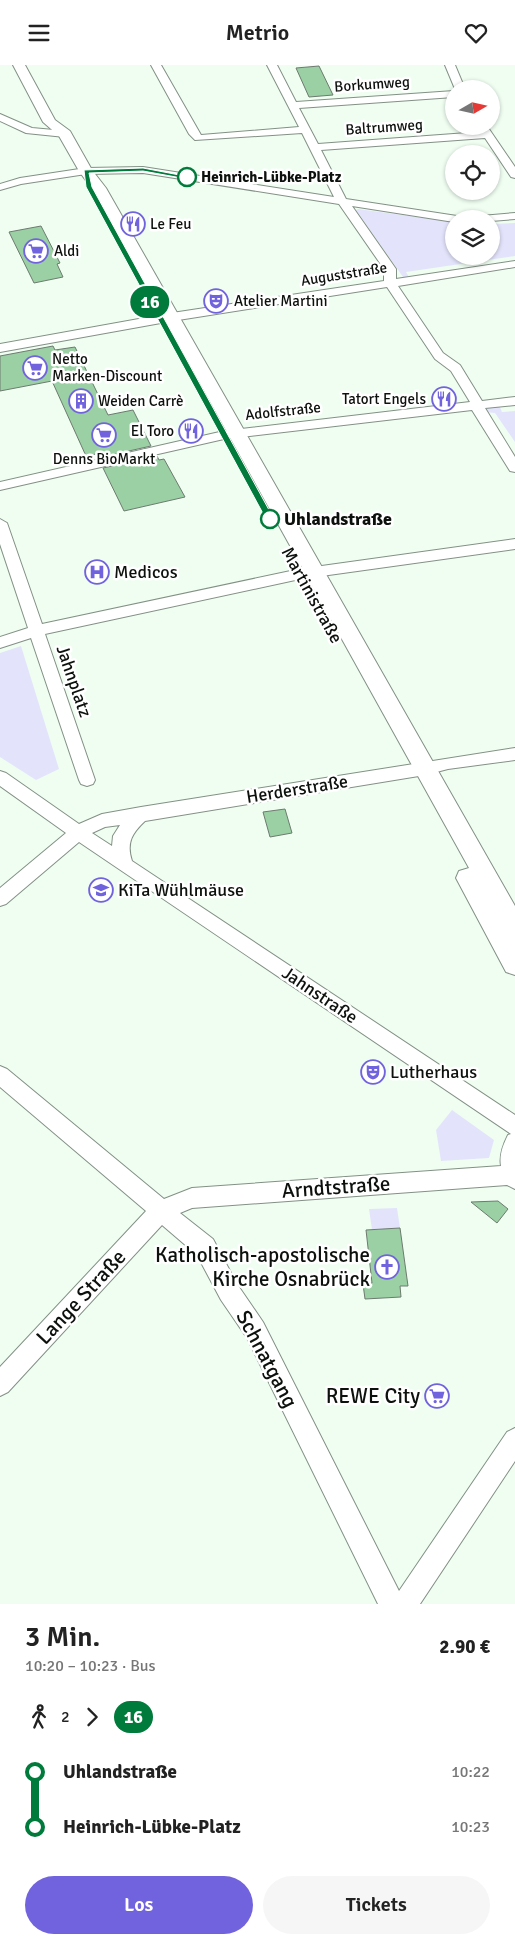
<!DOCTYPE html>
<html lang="de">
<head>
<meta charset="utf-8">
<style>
	:root { --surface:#fff; --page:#f6f6f6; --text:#222; --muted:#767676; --accent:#7163dd }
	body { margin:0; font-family:Signika,sans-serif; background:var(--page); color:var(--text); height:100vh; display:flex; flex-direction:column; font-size:19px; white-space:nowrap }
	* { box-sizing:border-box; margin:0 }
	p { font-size:16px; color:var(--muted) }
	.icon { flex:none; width:28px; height:28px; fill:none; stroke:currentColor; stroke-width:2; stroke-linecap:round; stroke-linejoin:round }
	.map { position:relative; height:1539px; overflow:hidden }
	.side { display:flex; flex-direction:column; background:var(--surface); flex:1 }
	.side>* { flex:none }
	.badge { padding:0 10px; border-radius:16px; font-size:18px; line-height:32px }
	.needle { width:32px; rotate:81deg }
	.controls { position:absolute; left:445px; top:15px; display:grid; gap:10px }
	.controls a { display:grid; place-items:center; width:55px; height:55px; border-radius:50%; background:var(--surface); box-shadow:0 1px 4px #0004; font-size:25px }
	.map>.badge { position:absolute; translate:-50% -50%; box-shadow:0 0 0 2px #fff }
	.legs { display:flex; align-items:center; gap:8px; height:55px; padding:0 25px; font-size:16px }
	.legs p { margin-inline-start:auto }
	.overview { display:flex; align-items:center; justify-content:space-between; height:85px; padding:0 25px }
	h1 { font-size:28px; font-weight:600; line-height:38px }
	.button { display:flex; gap:10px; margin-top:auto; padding:10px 25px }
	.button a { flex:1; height:58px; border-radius:30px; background:var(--accent); color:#fff; font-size:20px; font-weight:600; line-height:58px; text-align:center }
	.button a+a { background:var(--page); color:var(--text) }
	ul { padding:0 25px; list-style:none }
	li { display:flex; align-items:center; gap:18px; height:55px; font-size:19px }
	li i { display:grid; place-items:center; width:8px; height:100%; margin:0 6px; background:currentColor }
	li i::after { content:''; width:12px; height:12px; margin:-6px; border:4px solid; border-radius:50%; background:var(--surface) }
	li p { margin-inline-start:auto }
	li:first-child i { background:linear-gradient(#0000 50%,currentColor 0) }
	li:last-child i { background:linear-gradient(currentColor 50%,#0000 0) }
	header { display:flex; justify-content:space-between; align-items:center; height:65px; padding:0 25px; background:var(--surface); font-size:22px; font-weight:600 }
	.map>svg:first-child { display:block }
	.green { fill:#e3e4fb }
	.building { fill:#9ad0a3; stroke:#6e7a70 }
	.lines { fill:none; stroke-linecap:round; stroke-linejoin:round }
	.minor-casing { stroke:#839085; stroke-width:2 }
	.secondary-casing { stroke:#839085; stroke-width:2 }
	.minor { fill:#fff; fill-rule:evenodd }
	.secondary { fill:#fff; fill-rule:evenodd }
	.line-1 { fill:#007b3b; stroke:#fff }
	.stop-1-dot { fill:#fff; stroke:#007b3b; stroke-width:2.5 }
	.labels { text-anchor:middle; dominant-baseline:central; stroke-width:5; stroke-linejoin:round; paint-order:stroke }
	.far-street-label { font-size:15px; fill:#0d110d; stroke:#fff }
	.far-stop-label { font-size:15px; font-weight:bold; fill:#0d110d; stroke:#fff; text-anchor:start }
	.far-poi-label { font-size:15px; fill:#0d110d; stroke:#fff; text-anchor:start }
	.stop-label { font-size:18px; font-weight:bold; fill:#0d110d; stroke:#fff; text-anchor:start }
	.poi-label { font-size:18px; fill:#0d110d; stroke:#fff; text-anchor:start }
	.street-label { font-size:18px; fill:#0d110d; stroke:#fff }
	.near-street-label { font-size:21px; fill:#0d110d; stroke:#fff }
	.near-poi-label { font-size:21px; fill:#0d110d; stroke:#fff; text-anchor:end }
</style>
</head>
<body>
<header><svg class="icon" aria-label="menu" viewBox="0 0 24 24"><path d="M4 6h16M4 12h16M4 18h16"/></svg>Metrio<svg class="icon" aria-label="heart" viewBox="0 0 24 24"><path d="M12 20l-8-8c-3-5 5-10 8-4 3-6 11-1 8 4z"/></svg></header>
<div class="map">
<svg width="515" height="1539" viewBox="0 0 515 1539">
	<rect width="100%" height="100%" fill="#f0fef2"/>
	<!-- green -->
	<g class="green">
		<polygon points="358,144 454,157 454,191 491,191 491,159 515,158 515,191 406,207 409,212 403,212 356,145"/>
		<polygon points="499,340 502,347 515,346 515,377 495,348 484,347 485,343"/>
		<polygon points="21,581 59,704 36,715 0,692 0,588"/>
		<polygon points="452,1045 494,1075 489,1093 441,1096 436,1065"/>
		<polygon points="397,1143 400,1163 372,1165 369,1144"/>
	</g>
	<!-- building -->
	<g class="building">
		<polygon points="319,1 333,30 309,32 296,3"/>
		<polygon points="41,161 60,198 57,199 63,212 34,218 9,167"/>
		<polygon points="53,281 55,285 75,282 108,350 133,345 151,381 98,393 96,389 86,391 52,316 0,326 0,291"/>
		<polygon points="157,391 159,395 164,394 185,432 124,446 103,403"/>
		<polygon points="285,744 292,768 270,772 263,747"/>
		<polygon points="498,1136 508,1144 497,1158 471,1137"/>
		<polygon points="400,1163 408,1221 400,1221 401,1232 365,1234 363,1219 372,1218 366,1165"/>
	</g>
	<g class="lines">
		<!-- minor casing -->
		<g class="minor-casing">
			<g id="minor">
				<polygon points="151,0 161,0 201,70 299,62 267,0 277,0 296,37 454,26 454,32 299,43 318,79 481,67 477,61 487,61 515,102 515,113 511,112 485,73 321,85 346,134 457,151 462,154 454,154 454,157 352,141 396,204 396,214 515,196 515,202 398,221 443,288 460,300 482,336 515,332 515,340 485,343 515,392 515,407 510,406 472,345 224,374 0,425 0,417 224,366 470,337 451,306 435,294 387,222 172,256 0,287 0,279 172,248 384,216 384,204 339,139 143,108 86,109 21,119 0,125 0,119 20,113 86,103 143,102 334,132 302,68 195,75 189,69"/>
				<polygon points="445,0 455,0 465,24 455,24"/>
				<polygon points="0,49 32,63 65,66 70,69 65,72 26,68 0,56"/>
				<polygon points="515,148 515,154 491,156 491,154 476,154 481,151"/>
				<polygon points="0,454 7,458 42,559 300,504 515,474 515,484 300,514 45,569 95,715 93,719 87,721 81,719 79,715 31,573 0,583 0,572 28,563 0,479"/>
				<path d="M 515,683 L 515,695 L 448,704 L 425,710 L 145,756 C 132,768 126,778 132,796 L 515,1050 L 515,1124 L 507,1120 L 192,1143 L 180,1148 L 213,1174 L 237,1219 L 263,1257 L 399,1526 L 507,1367 L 515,1363 L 515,1396 L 420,1539 L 378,1539 L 247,1273 L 221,1235 L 197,1190 L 162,1160 L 8,1327 L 0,1331 L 0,1302 L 146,1146 L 0,1022 L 0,1001 L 7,1004 L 164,1134 L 192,1123 L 501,1101 C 499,1090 503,1080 508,1070 L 511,1069 L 79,777 L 6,839 L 0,841 L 0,823 L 66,768 L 0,721 L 0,706 L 6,708 L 79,759 L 102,749 L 141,742 ZM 120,760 L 113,771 L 112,781 L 92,768 L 105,762 Z"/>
			</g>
		</g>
		<!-- secondary casing -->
		<g class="secondary-casing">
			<polygon id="secondary" points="13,0 25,0 55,55 70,66 92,105 106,123 515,841 515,910 506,907 456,813 459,806 469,803 92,124 79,106 59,71 43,57"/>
		</g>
		<!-- minor -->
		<use href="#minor" class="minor"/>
		<!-- secondary -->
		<use href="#secondary" class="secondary"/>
	</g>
	<!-- line-1 -->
	<polygon class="line-1" points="143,103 190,112 187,114 143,106 89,108 92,122 274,454 272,456 266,454 86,122 84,105"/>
	<!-- icons -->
	<defs>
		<g id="restaurant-ring" transform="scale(1.25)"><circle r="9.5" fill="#fff" stroke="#7163dd" stroke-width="1.5"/><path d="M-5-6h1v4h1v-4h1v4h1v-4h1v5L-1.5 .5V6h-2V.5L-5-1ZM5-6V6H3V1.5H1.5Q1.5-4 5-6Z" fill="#7163dd"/></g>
		<g id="supermarket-ring" transform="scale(1.25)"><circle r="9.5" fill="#fff" stroke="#7163dd" stroke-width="1.5"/><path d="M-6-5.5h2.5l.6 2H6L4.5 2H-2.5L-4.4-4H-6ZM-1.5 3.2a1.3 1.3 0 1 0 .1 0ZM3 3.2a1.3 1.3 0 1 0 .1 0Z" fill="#7163dd"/></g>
		<g id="theatre-ring" transform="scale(1.25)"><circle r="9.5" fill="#fff" stroke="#7163dd" stroke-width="1.5"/><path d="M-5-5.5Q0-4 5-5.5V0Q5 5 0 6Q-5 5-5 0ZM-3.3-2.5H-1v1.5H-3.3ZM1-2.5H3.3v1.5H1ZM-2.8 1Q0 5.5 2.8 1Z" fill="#7163dd"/></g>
		<g id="building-ring" transform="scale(1.25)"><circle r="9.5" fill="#fff" stroke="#7163dd" stroke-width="1.5"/><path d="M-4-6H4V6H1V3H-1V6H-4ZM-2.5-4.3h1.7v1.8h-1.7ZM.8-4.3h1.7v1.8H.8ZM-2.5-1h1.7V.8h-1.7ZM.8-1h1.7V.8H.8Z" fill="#7163dd"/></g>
		<g id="hospital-ring" transform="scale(1.25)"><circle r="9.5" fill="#fff" stroke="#7163dd" stroke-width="1.5"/><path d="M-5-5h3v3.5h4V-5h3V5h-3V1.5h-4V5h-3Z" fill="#7163dd"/></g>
		<g id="school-ring" transform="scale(1.25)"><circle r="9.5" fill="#fff" stroke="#7163dd" stroke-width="1.5"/><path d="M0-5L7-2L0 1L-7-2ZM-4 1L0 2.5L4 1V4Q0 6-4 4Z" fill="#7163dd"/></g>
		<g id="church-ring" transform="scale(1.25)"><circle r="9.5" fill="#fff" stroke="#7163dd" stroke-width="1.5"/><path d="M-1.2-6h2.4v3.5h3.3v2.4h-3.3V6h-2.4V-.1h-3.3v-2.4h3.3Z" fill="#7163dd"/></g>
	</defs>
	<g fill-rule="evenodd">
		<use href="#restaurant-ring" x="133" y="159"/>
		<use href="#supermarket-ring" x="36" y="186"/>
		<use href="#theatre-ring" x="216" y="236"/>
		<use href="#supermarket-ring" x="35" y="303"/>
		<use href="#restaurant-ring" x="444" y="334"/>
		<use href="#building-ring" x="81" y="336"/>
		<use href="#restaurant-ring" x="191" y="366"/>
		<use href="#supermarket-ring" x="104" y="370"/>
		<use href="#hospital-ring" x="97" y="507"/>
		<use href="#school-ring" x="101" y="825"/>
		<use href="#theatre-ring" x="373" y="1007"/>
		<use href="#church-ring" x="387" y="1202"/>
		<use href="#supermarket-ring" x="437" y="1331"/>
	</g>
	<!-- markers -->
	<g class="stop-1-dot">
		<circle cx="187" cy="112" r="9"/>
		<circle cx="270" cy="454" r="9"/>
	</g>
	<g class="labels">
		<!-- far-street labels -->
		<g class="far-street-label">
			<text transform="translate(372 19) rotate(-4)">Borkumweg</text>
			<text transform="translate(384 62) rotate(-4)">Baltrumweg</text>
			<text transform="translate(344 209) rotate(-9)">Auguststraße</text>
			<text transform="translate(283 346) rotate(-6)">Adolfstraße</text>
		</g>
		<!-- far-stop labels -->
		<g class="far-stop-label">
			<text x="201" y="112">Heinrich-Lübke-Platz</text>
		</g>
		<!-- far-poi labels -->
		<g class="far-poi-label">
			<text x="150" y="159">Le Feu</text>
			<text x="54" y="186">Aldi</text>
			<text x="234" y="236">Atelier Martini</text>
			<text x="52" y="294">Netto<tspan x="52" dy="17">Marken-Discount</tspan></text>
			<text x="426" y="334" text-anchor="end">Tatort Engels</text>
			<text x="98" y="336">Weiden Carrè</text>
			<text x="174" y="366" text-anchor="end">El Toro</text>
			<text x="104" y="394" text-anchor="middle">Denns BioMarkt</text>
		</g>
		<!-- stop labels -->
		<g class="stop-label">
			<text x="284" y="454">Uhlandstraße</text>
		</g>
		<!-- poi labels -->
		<g class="poi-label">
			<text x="114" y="507">Medicos</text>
			<text x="118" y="825">KiTa Wühlmäuse</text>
			<text x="390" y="1007">Lutherhaus</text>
		</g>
		<!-- street labels -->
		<g class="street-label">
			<text transform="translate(312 530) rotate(61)">Martinistraße</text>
			<text transform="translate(74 616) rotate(71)">Jahnplatz</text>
			<text transform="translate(297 724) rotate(-9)">Herderstraße</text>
			<text transform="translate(320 930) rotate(34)">Jahnstraße</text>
		</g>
		<!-- near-street labels -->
		<g class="near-street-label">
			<text transform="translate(336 1122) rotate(-4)">Arndtstraße</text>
			<text transform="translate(81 1232) rotate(-47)">Lange Straße</text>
			<text transform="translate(267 1294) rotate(62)">Schnatgang</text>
		</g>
		<!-- near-poi labels -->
		<g class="near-poi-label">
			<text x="370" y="1190">Katholisch-apostolische<tspan x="370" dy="24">Kirche Osnabrück</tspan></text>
			<text x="420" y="1331">REWE City</text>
		</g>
	</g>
</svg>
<div class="controls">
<a><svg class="needle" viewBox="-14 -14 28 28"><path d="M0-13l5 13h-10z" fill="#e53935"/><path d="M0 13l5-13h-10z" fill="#767676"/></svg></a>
<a><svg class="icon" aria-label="locate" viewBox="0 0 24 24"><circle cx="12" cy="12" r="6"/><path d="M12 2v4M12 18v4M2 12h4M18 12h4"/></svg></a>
<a><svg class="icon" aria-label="layers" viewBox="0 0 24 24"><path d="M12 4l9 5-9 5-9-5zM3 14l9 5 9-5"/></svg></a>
</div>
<b class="badge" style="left:150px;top:237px;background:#007b3b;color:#fff">16</b>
</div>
<section class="side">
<div class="overview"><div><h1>3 Min.</h1><p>10:20 – 10:23 · Bus</p></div><b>2.90 €</b></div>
<div class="legs"><svg class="icon" aria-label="walk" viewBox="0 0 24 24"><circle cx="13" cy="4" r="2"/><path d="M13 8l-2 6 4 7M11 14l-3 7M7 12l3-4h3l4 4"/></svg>2<svg class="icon" aria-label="forward" viewBox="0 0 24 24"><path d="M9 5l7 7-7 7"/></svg><b class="badge" style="background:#007b3b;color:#fff">16</b></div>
<ul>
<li><i style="color:#007b3b"></i><b>Uhlandstraße</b><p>10:22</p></li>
<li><i style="color:#007b3b"></i><b>Heinrich-Lübke-Platz</b><p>10:23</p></li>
</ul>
<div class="button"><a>Los</a><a>Tickets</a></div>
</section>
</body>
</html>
